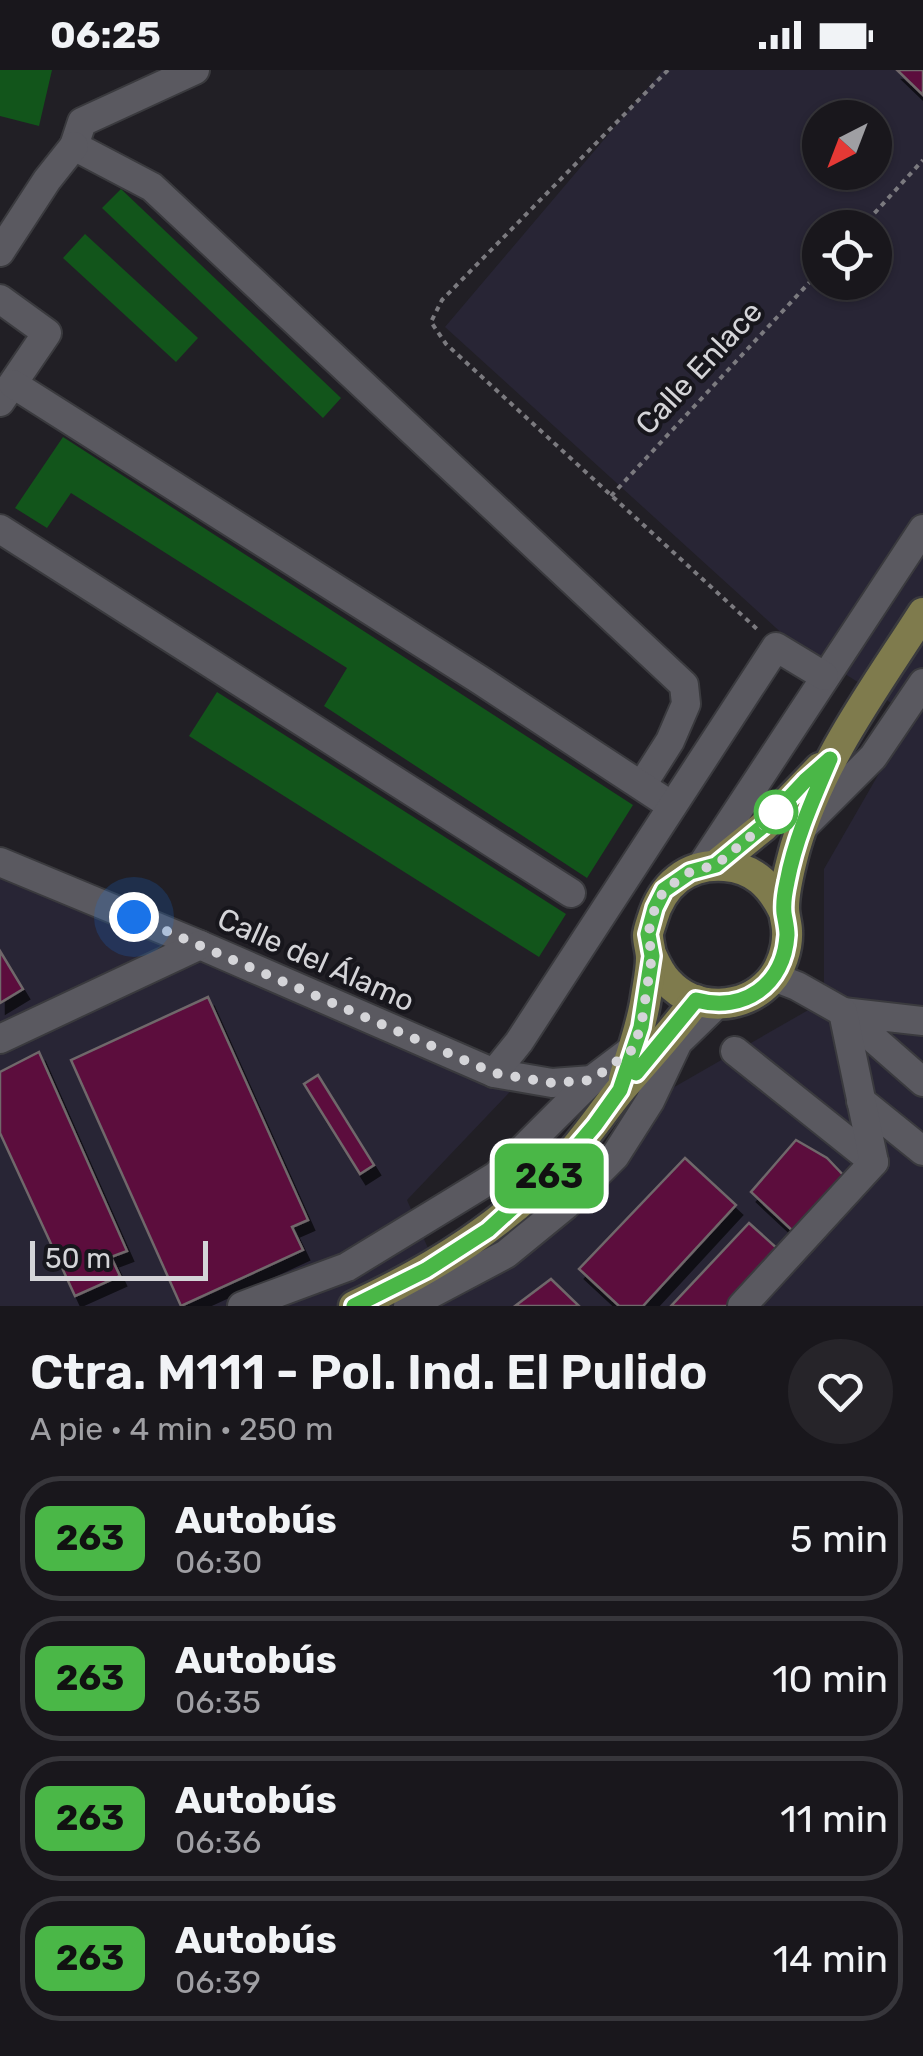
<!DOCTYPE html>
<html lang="es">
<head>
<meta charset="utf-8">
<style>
	:root { --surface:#19171c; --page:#262429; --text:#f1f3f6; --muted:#9f9fa3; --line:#37363b }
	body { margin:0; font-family:Rubik,sans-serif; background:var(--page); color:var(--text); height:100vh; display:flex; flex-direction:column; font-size:38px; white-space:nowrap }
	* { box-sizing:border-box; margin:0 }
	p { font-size:32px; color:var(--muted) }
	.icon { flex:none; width:55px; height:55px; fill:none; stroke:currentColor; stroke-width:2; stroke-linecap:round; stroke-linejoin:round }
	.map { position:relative; height:1236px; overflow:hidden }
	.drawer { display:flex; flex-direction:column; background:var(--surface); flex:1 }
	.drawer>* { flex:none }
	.badge { padding:0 20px; border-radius:15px; font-size:35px; line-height:65px }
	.needle { width:65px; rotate:222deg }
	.fabs { position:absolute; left:802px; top:30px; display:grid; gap:20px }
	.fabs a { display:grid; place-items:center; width:90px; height:90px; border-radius:50%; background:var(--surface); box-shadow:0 2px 8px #0004,0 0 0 2px var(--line); font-size:50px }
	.scale { position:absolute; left:30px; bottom:25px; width:178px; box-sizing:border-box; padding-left:10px; border:5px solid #d4d4d8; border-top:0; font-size:28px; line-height:35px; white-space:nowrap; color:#d4d4d8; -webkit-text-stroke:8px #17161c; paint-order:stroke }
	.you { position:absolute; width:50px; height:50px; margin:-25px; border:8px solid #fff; border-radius:50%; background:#1a73e8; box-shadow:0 0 0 15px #1a73e833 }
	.map>.badge { position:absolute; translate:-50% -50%; box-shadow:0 0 0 5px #fff }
	.round { display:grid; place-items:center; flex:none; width:105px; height:105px; border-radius:52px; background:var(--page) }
	.overview { display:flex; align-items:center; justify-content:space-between; height:170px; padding:0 30px }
	h1 { font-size:48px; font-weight:600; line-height:75px }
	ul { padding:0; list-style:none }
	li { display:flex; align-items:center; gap:30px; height:125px; margin:0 20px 15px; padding:0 10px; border:5px solid var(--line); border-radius:40px }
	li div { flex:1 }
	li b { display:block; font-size:38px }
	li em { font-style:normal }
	li .badge { min-width:110px; font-weight:700; text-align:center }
	.status { display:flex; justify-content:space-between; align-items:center; height:70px; padding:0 50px; background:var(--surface); direction:ltr }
	.status svg { height:28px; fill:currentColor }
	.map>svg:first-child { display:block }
	.industrial { fill:#282535; fill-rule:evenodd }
	.green { fill:#12551b }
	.building { fill:#5c0d3d; stroke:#6f676b; stroke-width:2.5; filter:url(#shadow) }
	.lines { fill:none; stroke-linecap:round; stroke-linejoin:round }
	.minor-casing { stroke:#3a3a3e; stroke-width:32 }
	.major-casing { stroke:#3a3a3e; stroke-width:35 }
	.path { stroke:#7b7a7f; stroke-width:4; stroke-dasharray:5 5; stroke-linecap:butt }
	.minor { stroke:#5a5960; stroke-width:28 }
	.major { stroke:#7f7b4d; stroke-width:30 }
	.line-casing { stroke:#fff; stroke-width:22 }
	.line { stroke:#4ab747; stroke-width:15 }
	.walk { stroke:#d4d4d8; stroke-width:10; stroke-dasharray:0 18 }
	.stop-dot { fill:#fff; stroke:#4ab747; stroke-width:5 }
	.labels { text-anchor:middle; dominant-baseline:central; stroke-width:8; stroke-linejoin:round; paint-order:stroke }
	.street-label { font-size:30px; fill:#d4d4d8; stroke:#17161c }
</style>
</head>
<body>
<div class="status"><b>06:25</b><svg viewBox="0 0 49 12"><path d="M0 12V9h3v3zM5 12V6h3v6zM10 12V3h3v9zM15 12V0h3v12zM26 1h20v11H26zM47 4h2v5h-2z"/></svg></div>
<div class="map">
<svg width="923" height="1236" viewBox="0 0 923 1236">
	<defs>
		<filter id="shadow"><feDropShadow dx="6" dy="10" stdDeviation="0" flood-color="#0009"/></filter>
	</defs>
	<rect width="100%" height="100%" fill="#211f25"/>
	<!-- industrial -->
	<path class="industrial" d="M 663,0 L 923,0 L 923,1236 L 0,1236 L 0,779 L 527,1004 L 407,1130 L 451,1231 L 522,1189 L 643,1035 L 824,931 L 824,799 L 912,646 L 786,567 L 445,257 ZM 820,48 L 875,48 L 875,102 L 820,102 ZM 820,158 L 875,158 L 875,212 L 820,212 Z"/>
	<!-- green -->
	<g class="green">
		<polygon points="0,0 52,0 39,56 0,46"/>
		<polygon points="121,119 341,328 323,348 102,138"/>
		<polygon points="85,164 198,268 176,292 63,188"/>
		<polygon points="63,367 633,735 587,808 324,636 347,598 71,423 47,458 15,438"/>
		<polygon points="217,622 566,844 539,887 189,666"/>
	</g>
	<!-- building -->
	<g class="building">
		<polygon points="897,0 923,0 923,25"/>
		<polygon points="0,881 23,919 0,933"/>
		<polygon points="208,927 308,1150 292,1157 303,1180 181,1236 71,990"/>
		<polygon points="39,982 127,1181 111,1187 120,1206 75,1226 0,1063 0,1002"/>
		<polygon points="318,1005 374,1095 360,1104 304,1014"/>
		<polygon points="796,1070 827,1088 846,1108 796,1164 751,1122"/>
		<polygon points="685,1088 736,1135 643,1236 619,1236 579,1199"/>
		<polygon points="749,1153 780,1181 729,1236 671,1236"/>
		<polygon points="551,1209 579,1236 515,1236"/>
	</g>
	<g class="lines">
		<!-- minor casing -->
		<g class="minor-casing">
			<g id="minor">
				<polyline points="195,0 82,52 74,76 152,117 684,615 686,634 670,671 642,715"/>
				<polyline points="0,182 47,110 74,76"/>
				<polyline points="0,229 47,263 0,332"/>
				<polyline points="13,314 480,610 672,736"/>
				<polyline points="0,459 571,823"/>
				<polyline points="803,757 873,687 923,613"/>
				<polyline points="0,792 200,875 494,1003 552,1013 592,1010"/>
				<polyline points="700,798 923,459"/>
				<polyline points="923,951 843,942 923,1012"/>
				<polyline points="0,969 200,875"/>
				<polyline points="735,981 874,1092"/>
				<polyline points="494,1003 519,972 776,577 824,606"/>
				<polyline points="861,1031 923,1081"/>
				<polyline points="242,1236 347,1197 496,1106 592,1010 633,979"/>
				<polyline points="408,1236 506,1184 566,1135 615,1086 650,1031 678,972 716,935"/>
				<polyline points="742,1236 874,1092 843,942 797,916 774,907"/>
			</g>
		</g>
		<!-- major casing -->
		<g class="major-casing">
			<g id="major">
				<polyline points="716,795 763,757 820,698"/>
				<path d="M 652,886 C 656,895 661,905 668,912 C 695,942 744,940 770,911 C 781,899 788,878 787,861 C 787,854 784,846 784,838 C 784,818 790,797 795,778 C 820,691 875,618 923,543"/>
				<path d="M 624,1009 C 632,981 642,955 646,927 C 648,914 651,901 651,888 C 651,880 648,873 648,865 C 648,862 651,853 652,850 C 662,815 687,793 725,796 C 754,798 771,816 783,840"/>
				<path d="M 354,1236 C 434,1199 505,1154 566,1089 C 586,1067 603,1041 622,1018 C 647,989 673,961 696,930"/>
			</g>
		</g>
		<!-- path -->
		<g class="path">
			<polyline points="668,0 442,230 431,252 446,274 757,559"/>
			<polyline points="861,158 923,90"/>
			<polyline points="611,426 820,201"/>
		</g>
		<!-- minor -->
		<use href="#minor" class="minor"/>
		<!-- major -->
		<use href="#major" class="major"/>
	</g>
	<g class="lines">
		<!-- line casing -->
		<g class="line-casing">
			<path id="line" d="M 354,1236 L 426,1200 L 488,1160 L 566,1089 L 595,1055 L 620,1020 L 641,957 L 652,886 L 648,864 L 655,838 L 664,820 L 690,802 L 716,795 L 762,757 L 805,711 L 830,689 C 813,729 795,769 787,812 C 785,821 783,833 784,843 C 785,850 787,857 787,865 C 784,915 744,943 696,930 L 636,1003"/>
		</g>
		<!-- line -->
		<use href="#line" class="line"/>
		<!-- walk -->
		<polyline class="walk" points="134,847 494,1003 552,1013 592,1010 632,980 641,957 652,886 648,864 655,838 664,820 690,802 716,795 762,757 784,732 776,742"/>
	</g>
	<!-- markers -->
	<circle class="stop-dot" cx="776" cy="742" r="20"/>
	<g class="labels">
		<!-- street labels -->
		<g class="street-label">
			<text transform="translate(699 298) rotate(-47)">Calle Enlace</text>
			<text transform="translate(316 890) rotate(24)">Calle del Álamo</text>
		</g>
	</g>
</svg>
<div class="fabs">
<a><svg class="needle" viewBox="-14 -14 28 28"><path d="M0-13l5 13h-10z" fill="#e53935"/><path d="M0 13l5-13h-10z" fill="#9f9fa3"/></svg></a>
<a><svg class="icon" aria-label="locate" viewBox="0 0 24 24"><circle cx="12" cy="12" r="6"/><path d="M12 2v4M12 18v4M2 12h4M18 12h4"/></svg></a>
</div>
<div class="scale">50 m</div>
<div class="you" style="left:134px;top:847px"></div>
<b class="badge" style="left:549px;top:1106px;background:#4ab747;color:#111">263</b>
</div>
<section class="drawer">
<div class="overview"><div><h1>Ctra. M111 - Pol. Ind. El Pulido</h1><p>A pie · 4 min · 250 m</p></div><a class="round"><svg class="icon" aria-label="heart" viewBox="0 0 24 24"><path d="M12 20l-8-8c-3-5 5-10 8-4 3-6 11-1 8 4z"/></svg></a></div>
<ul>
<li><span class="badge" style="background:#4ab747;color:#111">263</span><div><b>Autobús</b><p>06:30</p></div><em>5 min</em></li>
<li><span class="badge" style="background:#4ab747;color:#111">263</span><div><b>Autobús</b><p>06:35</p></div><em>10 min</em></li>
<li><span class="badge" style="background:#4ab747;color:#111">263</span><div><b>Autobús</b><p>06:36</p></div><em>11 min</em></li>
<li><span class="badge" style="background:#4ab747;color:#111">263</span><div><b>Autobús</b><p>06:39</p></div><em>14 min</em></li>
</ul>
</section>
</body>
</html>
